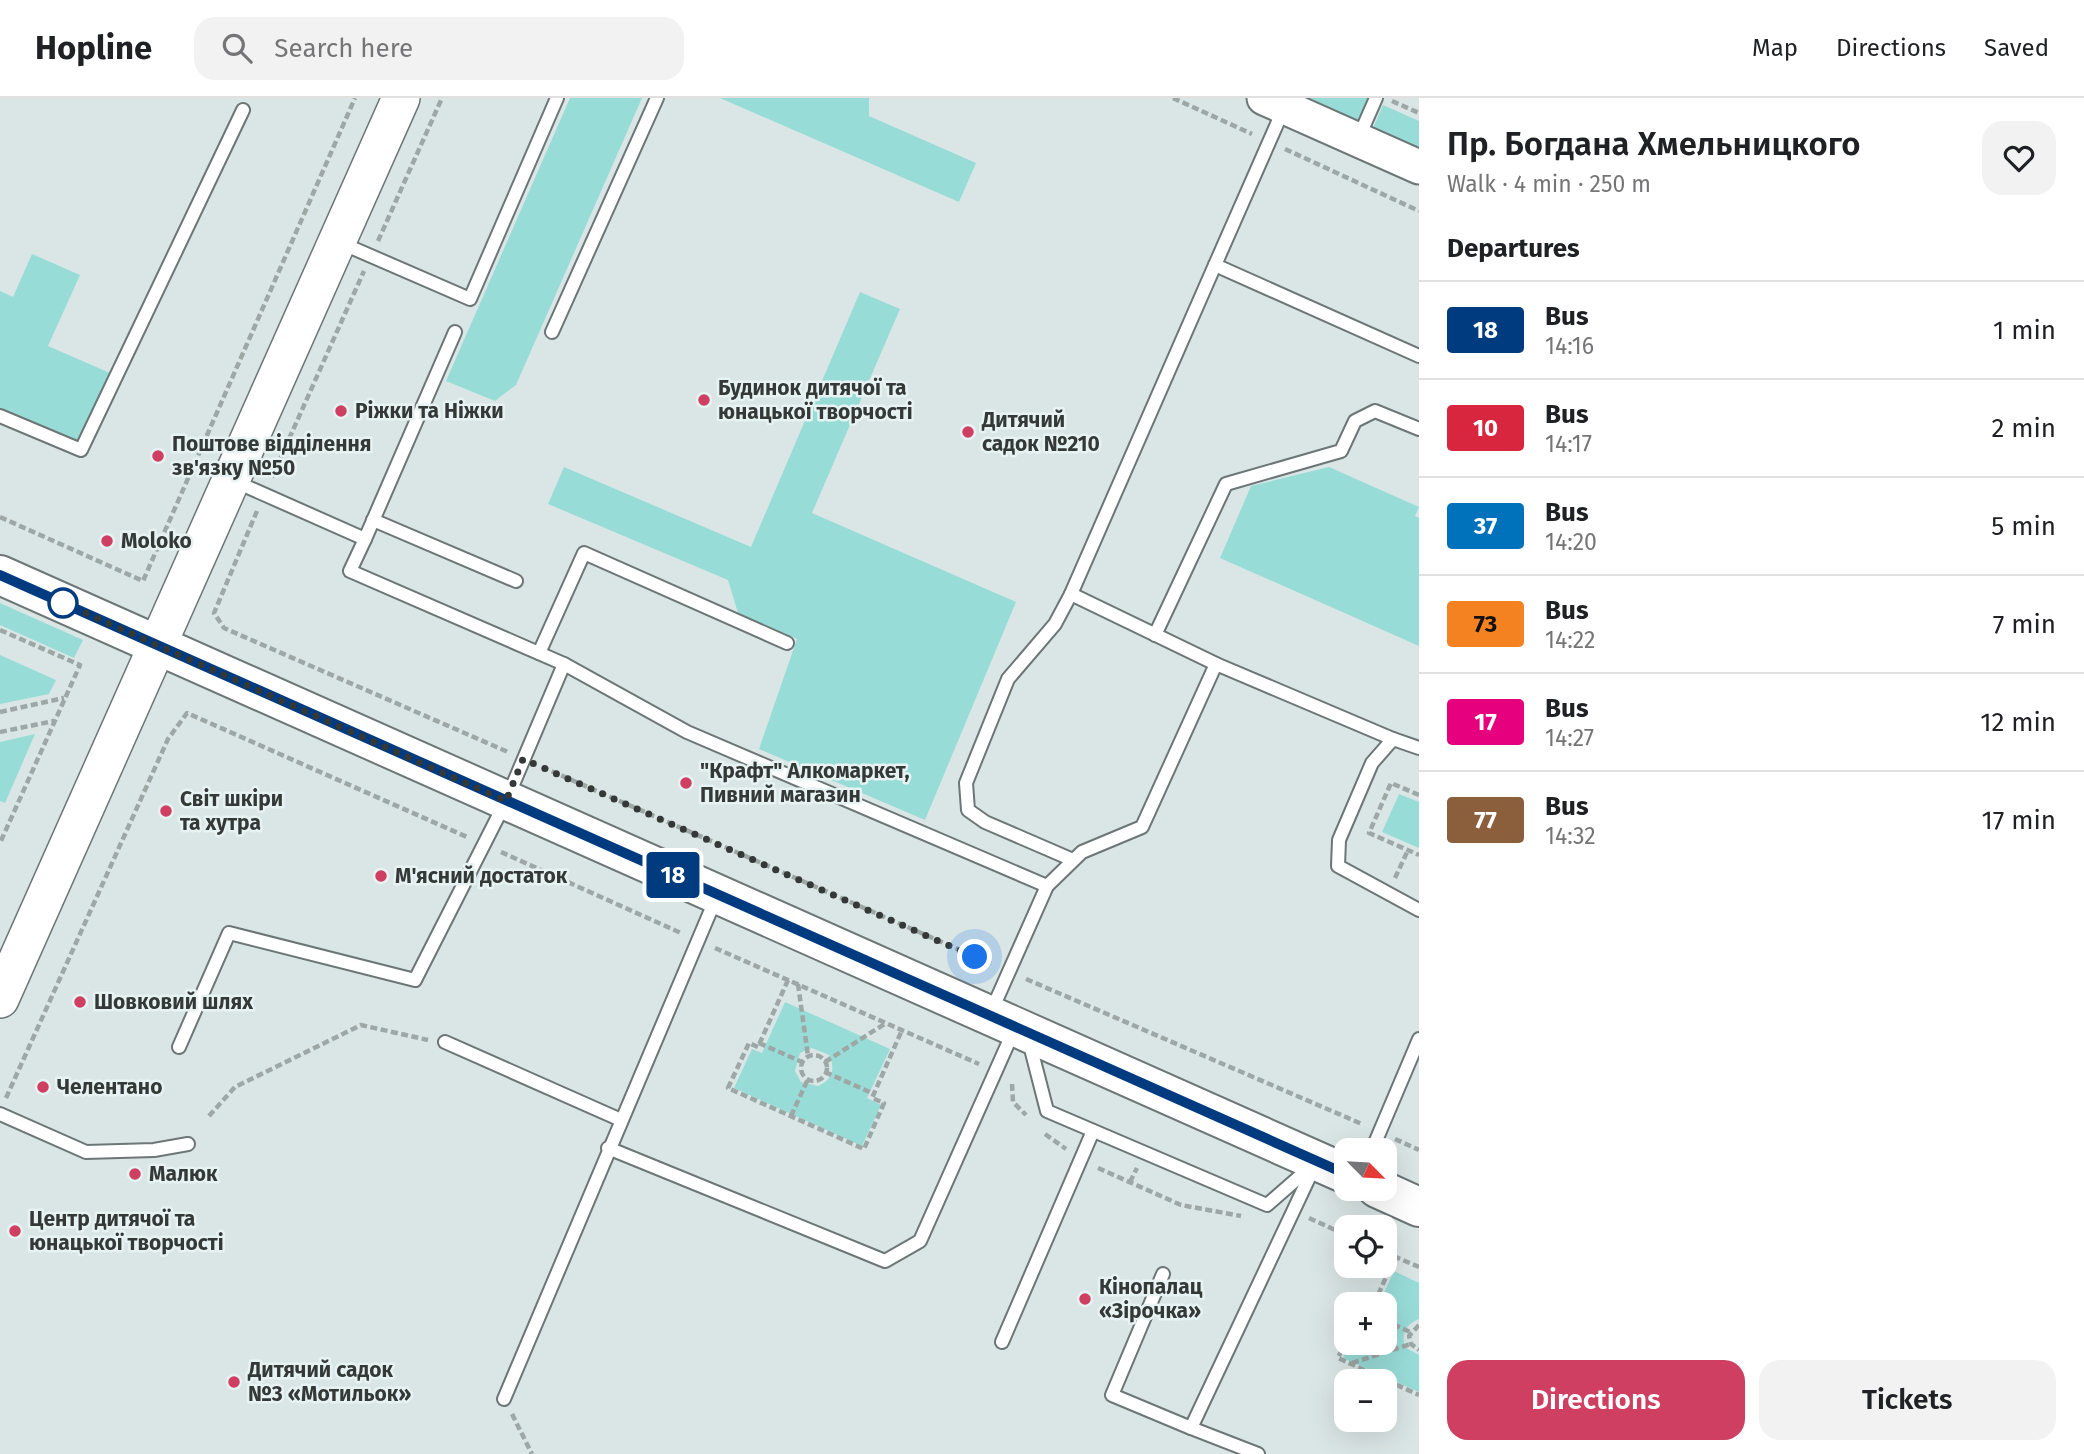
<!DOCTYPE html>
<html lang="en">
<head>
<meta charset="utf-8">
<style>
	:root { --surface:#fff; --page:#f2f2f2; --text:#202124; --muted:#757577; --line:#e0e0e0; --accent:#ce3f61 }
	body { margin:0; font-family:"Fira Sans",sans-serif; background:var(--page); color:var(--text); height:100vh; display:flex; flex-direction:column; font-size:26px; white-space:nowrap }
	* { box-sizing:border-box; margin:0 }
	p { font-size:23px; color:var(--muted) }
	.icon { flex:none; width:38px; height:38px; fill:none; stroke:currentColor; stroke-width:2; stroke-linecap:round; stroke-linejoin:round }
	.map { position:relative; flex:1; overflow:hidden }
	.side { display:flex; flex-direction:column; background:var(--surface); width:665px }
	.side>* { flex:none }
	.badge { padding:0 14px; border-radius:5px; font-size:24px; line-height:46px }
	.needle { width:46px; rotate:114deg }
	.tools { position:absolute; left:1334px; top:1040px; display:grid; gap:14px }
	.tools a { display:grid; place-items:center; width:63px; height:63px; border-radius:14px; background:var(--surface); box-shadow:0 7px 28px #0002; font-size:35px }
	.you { position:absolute; width:35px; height:35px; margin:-18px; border:5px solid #fff; border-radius:50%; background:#1a73e8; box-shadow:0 0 0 10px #1a73e833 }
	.map>.badge { position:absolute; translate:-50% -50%; box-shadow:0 0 0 4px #fff }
	h2 { padding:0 28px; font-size:26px; line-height:63px }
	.round { display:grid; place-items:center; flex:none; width:74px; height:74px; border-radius:21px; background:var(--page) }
	.head { display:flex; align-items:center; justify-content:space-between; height:119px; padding:0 28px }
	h1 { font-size:33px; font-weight:600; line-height:52px }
	.button { display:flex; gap:14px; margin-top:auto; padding:14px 28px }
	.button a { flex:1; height:80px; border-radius:21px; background:var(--accent); color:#fff; font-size:28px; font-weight:600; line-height:80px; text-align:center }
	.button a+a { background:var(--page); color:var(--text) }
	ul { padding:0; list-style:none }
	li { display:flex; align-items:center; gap:21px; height:98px; padding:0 28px; border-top:2px solid var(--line) }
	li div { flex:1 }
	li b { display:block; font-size:26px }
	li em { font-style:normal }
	li .badge { min-width:77px; font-weight:700; text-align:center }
	header { display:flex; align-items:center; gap:42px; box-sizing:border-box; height:98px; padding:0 35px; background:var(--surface); border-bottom:2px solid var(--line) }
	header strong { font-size:33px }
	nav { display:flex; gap:38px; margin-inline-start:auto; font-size:24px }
	.search { width:490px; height:63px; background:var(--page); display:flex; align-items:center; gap:18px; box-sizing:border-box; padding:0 24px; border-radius:21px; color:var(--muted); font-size:26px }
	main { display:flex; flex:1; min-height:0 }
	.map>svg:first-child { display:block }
	.green { fill:#98dcd8; fill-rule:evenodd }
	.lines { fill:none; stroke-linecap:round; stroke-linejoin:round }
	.service-casing { stroke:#6c7676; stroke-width:16 }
	.tertiary-casing { stroke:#6c7676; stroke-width:37 }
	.secondary-casing { stroke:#6c7676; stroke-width:40 }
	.primary-casing { stroke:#6c7676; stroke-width:42 }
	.path { stroke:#9da7a6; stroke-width:4.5; stroke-dasharray:7 3.5; stroke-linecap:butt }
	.service { stroke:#fff; stroke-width:12 }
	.tertiary { stroke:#fff; stroke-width:33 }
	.secondary { stroke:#fff; stroke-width:37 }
	.primary { stroke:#fff; stroke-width:38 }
	.line-casing { stroke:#fff; stroke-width:16 }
	.line { stroke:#003b80; stroke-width:10 }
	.walk { stroke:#343938; stroke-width:7; stroke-dasharray:0 12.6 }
	.poi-dot { fill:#ce3f61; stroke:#e7f3f2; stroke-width:2.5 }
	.stop-dot { fill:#fff; stroke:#003b80; stroke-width:3.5 }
	.labels { text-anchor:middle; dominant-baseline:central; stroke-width:5; stroke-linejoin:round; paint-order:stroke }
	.poi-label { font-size:21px; font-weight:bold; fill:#343938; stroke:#e7f3f2; text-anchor:start }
</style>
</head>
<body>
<header>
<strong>Hopline</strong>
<div class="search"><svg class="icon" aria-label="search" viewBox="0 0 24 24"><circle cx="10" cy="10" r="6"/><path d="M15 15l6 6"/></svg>Search here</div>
<nav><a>Map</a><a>Directions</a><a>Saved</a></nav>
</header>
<main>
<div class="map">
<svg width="1419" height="1356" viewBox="0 0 1419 1356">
	<rect width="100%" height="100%" fill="#dae6e5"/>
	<!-- green -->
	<g class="green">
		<polygon points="570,0 642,0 516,287 495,303 446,283"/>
		<polygon points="720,0 869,0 869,18 976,65 959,104"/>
		<polygon points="1306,0 1370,0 1360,24"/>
		<polygon points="1383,7 1419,23 1419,51 1373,30"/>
		<polygon points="32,156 80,177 48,248 110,275 78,347 0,312 0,193 13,199"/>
		<polygon points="860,194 900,211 812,415 1016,504 925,722 759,651 797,541 738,515 728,482 548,406 564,369 751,449"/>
		<polygon points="1329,369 1419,409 1415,418 1419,420 1419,548 1220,460 1251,388"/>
		<polygon points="0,505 83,542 74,560 0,527"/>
		<polygon points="0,557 56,582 49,596 0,606"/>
		<polygon points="35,636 5,705 0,703 0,644"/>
		<polygon points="1399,696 1419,704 1419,750 1382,734"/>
		<path d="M 785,904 L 890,951 L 867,1000 L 881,1007 L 862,1048 L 734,990 L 752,951 L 762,955 ZM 812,950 L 829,957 C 836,971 832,982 818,988 L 801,984 L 795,973 L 800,955 Z"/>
		<path d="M 1394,1173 L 1419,1185 L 1419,1221 C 1406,1226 1400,1237 1406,1250 L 1419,1257 L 1419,1294 L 1343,1260 L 1350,1244 L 1384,1244 L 1384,1206 L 1379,1206 Z"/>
	</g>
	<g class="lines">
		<!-- service casing -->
		<g class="service-casing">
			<g id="service">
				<polyline points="1284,10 1215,167 1419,258"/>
				<polyline points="1358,41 1376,0"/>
				<polyline points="341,145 470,201 557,0"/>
				<polyline points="552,234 657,0"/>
				<polyline points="0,318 81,352 243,12"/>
				<polyline points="373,422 516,483"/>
				<polyline points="365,441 455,234"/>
				<polyline points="1071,496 1215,167"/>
				<polyline points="1155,537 1226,386 1341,353 1355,323 1375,313 1419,331"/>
				<polyline points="539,555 584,455 787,545"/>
				<polyline points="564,566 687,634 1047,788"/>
				<polyline points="1419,650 1393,641 1372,665 1339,742 1338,768 1419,812"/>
				<polyline points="1073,762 985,724 968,712 966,685 1008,581 1055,526 1071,496 1216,566"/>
				<polyline points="991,914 1047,788 1082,754 1142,729 1216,566 1393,641"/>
				<polyline points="1029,943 1047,1013 1267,1107 1314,1066"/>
				<polyline points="445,944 621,1022"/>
				<polyline points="179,949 229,835 415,882 506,703 564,566 350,473 365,441 234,383"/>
				<polyline points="0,1016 86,1054 154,1052 188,1046"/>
				<polyline points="608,1050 885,1163 920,1143 1014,932"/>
				<polyline points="1372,1052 1419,941"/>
				<polyline points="1163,1176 1112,1297 1191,1330"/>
				<polyline points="1002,1244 1093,1033"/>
				<polyline points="504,1301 716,800"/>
				<polyline points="1258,1356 1191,1330 1314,1069"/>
			</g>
		</g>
		<!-- tertiary casing -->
		<g class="tertiary-casing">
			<polyline id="tertiary" points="1264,0 1419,69"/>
		</g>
		<!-- secondary casing -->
		<g class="secondary-casing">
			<polyline id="secondary" points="0,901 401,0"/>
		</g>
		<!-- primary casing -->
		<g class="primary-casing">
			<g id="primary">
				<polyline points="0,477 1346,1076"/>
				<polyline points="1377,1090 1419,1109"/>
			</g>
		</g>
		<!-- path -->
		<g class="path">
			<polyline points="1173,0 1252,36"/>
			<polyline points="1392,3 1419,15"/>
			<polyline points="1285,51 1419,113"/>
			<polyline points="378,143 442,0"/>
			<polyline points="272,379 364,173"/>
			<polyline points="257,413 214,515 224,530 508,654"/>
			<polyline points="0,419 143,483 355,0"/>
			<polyline points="0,532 80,567 0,745"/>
			<polyline points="0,614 64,600"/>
			<polyline points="0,634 54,623"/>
			<polyline points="542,669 992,866"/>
			<polyline points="1419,697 1391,685 1369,735 1419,757"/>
			<polyline points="501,754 681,835"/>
			<polyline points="1395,780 1408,752"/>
			<polyline points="715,850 979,966"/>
			<polyline points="1026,881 1362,1026"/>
			<polyline points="788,882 758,949 749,945 728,990 864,1051 884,1005 872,1000 902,932"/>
			<polyline points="798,886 808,958"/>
			<polyline points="759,945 802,964"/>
			<circle cx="814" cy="970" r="13"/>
			<polyline points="825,964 886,925"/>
			<polyline points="825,974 874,996"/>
			<polyline points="1012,986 1013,1004 1026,1017"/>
			<polyline points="6,1000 168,641 187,615 467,739"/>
			<polyline points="209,1018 235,989 361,927 428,942"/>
			<polyline points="791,1018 808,981"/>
			<polyline points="1045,1036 1066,1051"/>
			<polyline points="1395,1041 1419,1052"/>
			<polyline points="1098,1070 1181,1107 1241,1118"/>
			<polyline points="1130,1084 1137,1070"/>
			<polyline points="1309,1120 1346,1137"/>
			<polyline points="1384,1154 1419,1169"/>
			<polyline points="1374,1206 1395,1159"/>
			<polyline points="1384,1222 1410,1234"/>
			<polyline points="1419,1227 1409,1238 1411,1246 1419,1252"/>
			<polyline points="1346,1242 1338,1260 1419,1297"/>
			<polyline points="1352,1265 1411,1246"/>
			<polyline points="512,1316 532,1356"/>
		</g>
		<!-- service -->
		<use href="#service" class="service"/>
		<!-- tertiary -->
		<use href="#tertiary" class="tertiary"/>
		<!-- secondary -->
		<use href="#secondary" class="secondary"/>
		<!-- primary -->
		<use href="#primary" class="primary"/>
	</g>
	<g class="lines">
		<!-- line casing -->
		<g class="line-casing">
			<polyline id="line" points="0,477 1346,1076"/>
		</g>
		<!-- line -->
		<use href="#line" class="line"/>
		<!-- walk -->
		<polyline class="walk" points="63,505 506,703 523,661 975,859"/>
	</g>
	<!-- markers -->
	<g class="poi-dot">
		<circle cx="704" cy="302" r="7"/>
		<circle cx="341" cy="313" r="7"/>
		<circle cx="968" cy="334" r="7"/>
		<circle cx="158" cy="358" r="7"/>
		<circle cx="107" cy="443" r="7"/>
		<circle cx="686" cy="685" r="7"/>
		<circle cx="166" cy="713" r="7"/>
		<circle cx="381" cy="778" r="7"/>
		<circle cx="80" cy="904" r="7"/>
		<circle cx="43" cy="989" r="7"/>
		<circle cx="135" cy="1076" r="7"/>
		<circle cx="15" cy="1133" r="7"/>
		<circle cx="1085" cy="1201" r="7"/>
		<circle cx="234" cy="1284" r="7"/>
	</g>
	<circle class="stop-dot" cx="63" cy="505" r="14"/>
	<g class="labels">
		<!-- poi labels -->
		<g class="poi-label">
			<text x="718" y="290">Будинок дитячої та<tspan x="718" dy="24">юнацької творчості</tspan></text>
			<text x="355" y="313">Ріжки та Ніжки</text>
			<text x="982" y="322">Дитячий<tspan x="982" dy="24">садок №210</tspan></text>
			<text x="172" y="346">Поштове відділення<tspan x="172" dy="24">зв'язку №50</tspan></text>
			<text x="121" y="443">Moloko</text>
			<text x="700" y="673">"Крафт" Алкомаркет,<tspan x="700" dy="24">Пивний магазин</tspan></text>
			<text x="180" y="701">Світ шкіри<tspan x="180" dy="24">та хутра</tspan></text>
			<text x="395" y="778">М'ясний достаток</text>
			<text x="94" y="904">Шовковий шлях</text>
			<text x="57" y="989">Челентано</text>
			<text x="149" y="1076">Малюк</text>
			<text x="29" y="1121">Центр дитячої та<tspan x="29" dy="24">юнацької творчості</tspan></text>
			<text x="1099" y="1189">Кінопалац<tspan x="1099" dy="24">«Зірочка»</tspan></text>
			<text x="248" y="1272">Дитячий садок<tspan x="248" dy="24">№3 «Мотильок»</tspan></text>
		</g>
	</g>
</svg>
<div class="tools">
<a><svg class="needle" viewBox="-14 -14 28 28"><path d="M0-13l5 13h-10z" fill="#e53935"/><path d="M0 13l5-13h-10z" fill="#757577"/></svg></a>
<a><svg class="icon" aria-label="locate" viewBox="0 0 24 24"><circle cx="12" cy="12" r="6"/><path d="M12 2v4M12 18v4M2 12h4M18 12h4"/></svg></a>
<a>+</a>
<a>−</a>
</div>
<div class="you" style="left:975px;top:859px"></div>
<b class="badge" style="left:673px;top:777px;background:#003b80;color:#fff">18</b>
</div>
<section class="side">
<div class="head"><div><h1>Пр. Богдана Хмельницкого</h1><p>Walk · 4 min · 250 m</p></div><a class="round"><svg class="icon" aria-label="heart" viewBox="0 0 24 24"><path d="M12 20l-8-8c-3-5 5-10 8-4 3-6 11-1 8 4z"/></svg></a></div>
<h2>Departures</h2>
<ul>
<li><span class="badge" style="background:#003b80;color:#fff">18</span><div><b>Bus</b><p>14:16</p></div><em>1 min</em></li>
<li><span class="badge" style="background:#d7263d;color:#fff">10</span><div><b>Bus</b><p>14:17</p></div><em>2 min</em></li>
<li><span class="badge" style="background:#0072bc;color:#fff">37</span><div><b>Bus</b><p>14:20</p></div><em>5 min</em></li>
<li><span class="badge" style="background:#f58220;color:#111">73</span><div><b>Bus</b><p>14:22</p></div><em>7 min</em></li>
<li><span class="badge" style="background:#e6007e;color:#fff">17</span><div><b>Bus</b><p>14:27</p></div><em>12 min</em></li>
<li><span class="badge" style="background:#8b5e3c;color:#fff">77</span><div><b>Bus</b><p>14:32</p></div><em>17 min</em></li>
</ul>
<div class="button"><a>Directions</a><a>Tickets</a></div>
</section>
</main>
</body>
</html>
